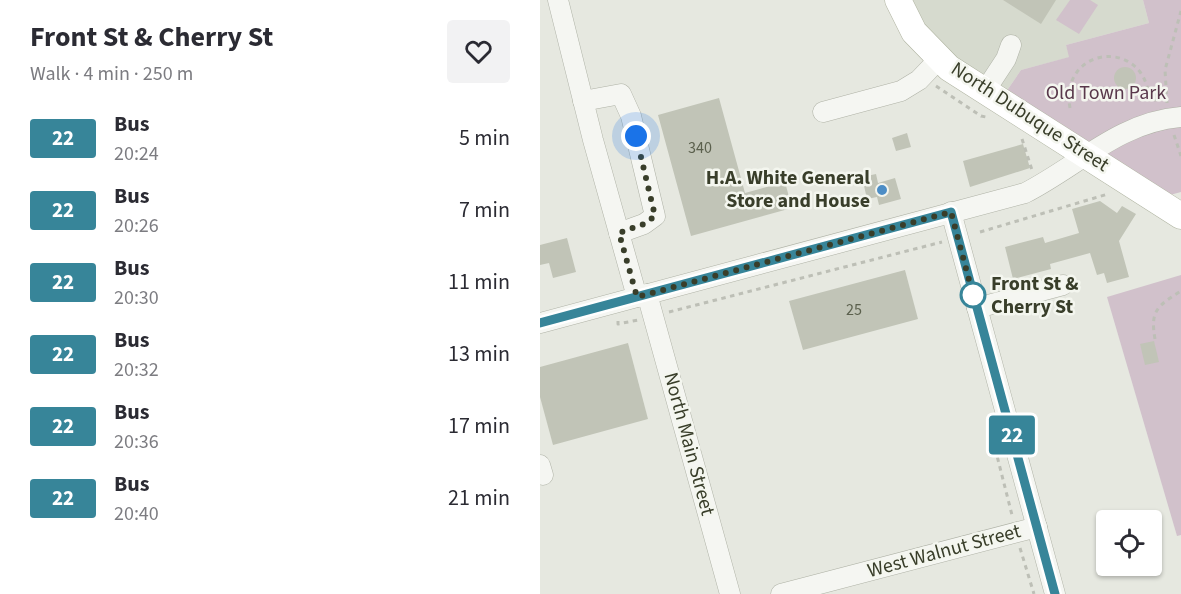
<!DOCTYPE html>
<html lang="en">
<head>
<meta charset="utf-8">
<style>
	:root { --surface:#fff; --page:#f2f2f3; --text:#2b2b33; --muted:#7c7c81 }
	body { margin:0; font-family:"Source Sans 3",sans-serif; background:var(--page); color:var(--text); height:100vh; display:flex; flex-direction:column; font-size:22px; white-space:nowrap }
	* { box-sizing:border-box; margin:0 }
	p { font-size:20px; color:var(--muted) }
	.icon { flex:none; width:33px; height:33px; fill:none; stroke:currentColor; stroke-width:2; stroke-linecap:round; stroke-linejoin:round }
	.map { position:relative; flex:1; overflow:hidden }
	.side { display:flex; flex-direction:column; background:var(--surface); width:540px }
	.side>* { flex:none }
	.badge { padding:0 12px; border-radius:4px; font-size:21px; line-height:39px }
	.buttons { position:absolute; left:556px; top:510px; display:grid; gap:12px }
	.buttons a { display:grid; place-items:center; width:66px; height:66px; border-radius:6px; background:var(--surface); box-shadow:0 2px 4px #0004; font-size:30px }
	.you { position:absolute; width:30px; height:30px; margin:-15px; border:4px solid #fff; border-radius:50%; background:#1a73e8; box-shadow:0 0 0 9px #1a73e833 }
	.map>.badge { position:absolute; translate:-50% -50%; box-shadow:0 0 0 3px #fff }
	.round { display:grid; place-items:center; flex:none; width:63px; height:63px; border-radius:6px; background:var(--page) }
	.head { display:flex; align-items:center; justify-content:space-between; height:102px; padding:0 30px }
	h1 { font-size:28px; font-weight:700; line-height:45px }
	ul { padding:0; list-style:none }
	li { display:flex; align-items:center; gap:18px; height:72px; padding:0 30px }
	li div { flex:1 }
	li b { display:block; font-size:22px }
	li em { font-style:normal }
	li .badge { min-width:66px; font-weight:700; text-align:center }
	main { display:flex; flex:1; min-height:0 }
	.map>svg:first-child { display:block }
	.built { fill:#d6dace }
	.green { fill:#d1c1cb }
	.building { fill:#c1c4b7 }
	.lines { fill:none; stroke-linecap:round; stroke-linejoin:round }
	.minor-casing { stroke:#afb2a6; stroke-width:21 }
	.major-casing { stroke:#afb3a0; stroke-width:27 }
	.path { stroke:#bdbfb6; stroke-width:3; stroke-dasharray:4.5 4.5; stroke-linecap:butt }
	.minor { stroke:#f5f6f2; stroke-width:20 }
	.major { stroke:#fff; stroke-width:26 }
	.line-casing { stroke:#fff; stroke-width:14 }
	.line { stroke:#378599; stroke-width:9 }
	.walk { stroke:#393e2a; stroke-width:6; stroke-dasharray:0 10.8 }
	.poi-dot { fill:#4c8dc5; stroke:#f4f6ef; stroke-width:2 }
	.stop-dot { fill:#fff; stroke:#378599; stroke-width:3 }
	.labels { text-anchor:middle; dominant-baseline:central; stroke-width:5; stroke-linejoin:round; paint-order:stroke }
	.number-label { font-size:16px; fill:#5b604d }
	.park-label { font-size:20px; fill:#59384b; stroke:#f4f6ef }
	.street-label { font-size:20px; fill:#393e2a; stroke:#f4f6ef }
	.poi-label { font-size:20px; font-weight:bold; fill:#393e2a; stroke:#f4f6ef; text-anchor:end }
	.stop-label { font-size:20px; font-weight:bold; fill:#393e2a; stroke:#f4f6ef; text-anchor:start }
</style>
</head>
<body>
<main>
<section class="side">
<div class="head"><div><h1>Front St &amp; Cherry St</h1><p>Walk · 4 min · 250 m</p></div><a class="round"><svg class="icon" aria-label="heart" viewBox="0 0 24 24"><path d="M12 20l-8-8c-3-5 5-10 8-4 3-6 11-1 8 4z"/></svg></a></div>
<ul>
<li><span class="badge" style="background:#378599;color:#fff">22</span><div><b>Bus</b><p>20:24</p></div><em>5 min</em></li>
<li><span class="badge" style="background:#378599;color:#fff">22</span><div><b>Bus</b><p>20:26</p></div><em>7 min</em></li>
<li><span class="badge" style="background:#378599;color:#fff">22</span><div><b>Bus</b><p>20:30</p></div><em>11 min</em></li>
<li><span class="badge" style="background:#378599;color:#fff">22</span><div><b>Bus</b><p>20:32</p></div><em>13 min</em></li>
<li><span class="badge" style="background:#378599;color:#fff">22</span><div><b>Bus</b><p>20:36</p></div><em>17 min</em></li>
<li><span class="badge" style="background:#378599;color:#fff">22</span><div><b>Bus</b><p>20:40</p></div><em>21 min</em></li>
</ul>
</section>
<div class="map">
<svg width="641" height="594" viewBox="0 0 641 594">
	<rect width="100%" height="100%" fill="#e6e8e0"/>
	<!-- built -->
	<polygon class="built" points="370,0 603,0 609,23 526,45 530,57 481,70 466,92 420,64 381,22"/>
	<!-- green -->
	<g class="green">
		<polygon points="530,0 550,0 558,5 539,34 516,20"/>
		<polygon points="603,0 641,0 641,192 630,195 466,92 481,70 529,57 526,45 609,23"/>
		<polygon points="641,275 641,535 637,536 567,297"/>
	</g>
	<!-- building -->
	<g class="building">
		<polygon points="463,0 516,0 501,24"/>
		<circle cx="585" cy="78" r="11"/>
		<polygon points="179,98 205,193 245,182 252,208 151,236 118,115"/>
		<polygon points="367,133 371,147 356,151 352,138"/>
		<polygon points="483,144 490,168 430,187 423,161"/>
		<polygon points="336,174 338,183 355,178 361,199 339,205 337,197 327,199 322,177"/>
		<polygon points="560,201 577,213 582,206 596,214 579,241 589,277 567,283 564,273 557,275 550,253 510,264 511,269 473,279 465,247 503,237 505,243 539,233 532,209"/>
		<polygon points="27,238 36,272 13,278 9,263 0,265 0,245"/>
		<polygon points="365,270 378,319 263,350 249,301"/>
		<polygon points="614,341 619,362 605,365 600,344"/>
		<polygon points="88,343 108,419 13,445 0,397 0,367"/>
	</g>
	<g class="lines">
		<!-- minor casing -->
		<g class="minor-casing">
			<g id="minor">
				<polyline points="18,0 53,140 97,297"/>
				<polyline points="445,91 466,59 471,45"/>
				<polyline points="43,101 81,94 91,116 115,216 104,224 79,233"/>
				<polyline points="283,112 361,91 379,80 400,58"/>
				<polyline points="411,212 515,594"/>
				<polyline points="107,294 190,594"/>
				<polyline points="437,308 523,285"/>
				<path d="M 0,323 L 485,193 C 538,166 579,122 641,117"/>
				<polyline points="0,465 3,475"/>
				<polyline points="241,594 497,527"/>
			</g>
		</g>
		<!-- major casing -->
		<g class="major-casing">
			<polyline id="major" points="358,0 374,32 409,68 641,216"/>
		</g>
		<!-- path -->
		<g class="path">
			<polyline points="396,86 441,116 446,117"/>
			<polyline points="614,100 626,99"/>
			<polyline points="627,103 625,70 641,11"/>
			<path d="M 530,108 C 519,45 607,37 609,100"/>
			<polyline points="634,135 641,156"/>
			<polyline points="482,139 492,170"/>
			<polyline points="440,232 568,194"/>
			<polyline points="129,312 402,242"/>
			<polyline points="78,321 78,324 98,320"/>
			<path d="M 615,339 C 610,311 617,306 641,291"/>
			<polyline points="453,440 472,515"/>
			<polyline points="480,548 494,594"/>
		</g>
		<!-- minor -->
		<use href="#minor" class="minor"/>
		<!-- major -->
		<use href="#major" class="major"/>
	</g>
	<g class="lines">
		<!-- line casing -->
		<g class="line-casing">
			<polyline id="line" points="0,323 411,212 515,594"/>
		</g>
		<!-- line -->
		<use href="#line" class="line"/>
		<!-- walk -->
		<polyline class="walk" points="96,136 115,216 104,224 79,233 97,297 411,212 433,295"/>
	</g>
	<!-- markers -->
	<circle class="poi-dot" cx="342" cy="190" r="6"/>
	<circle class="stop-dot" cx="433" cy="295" r="12"/>
	<g class="labels">
		<!-- number labels -->
		<g class="number-label">
			<text x="160" y="148">340</text>
			<text x="314" y="310">25</text>
		</g>
		<!-- park labels -->
		<g class="park-label">
			<text x="566" y="93">Old Town Park</text>
		</g>
		<!-- street labels -->
		<g class="street-label">
			<text transform="translate(490 117) rotate(33)">North Dubuque Street</text>
			<text transform="translate(149 444) rotate(75)">North Main Street</text>
			<text transform="translate(404 551) rotate(-15)">West Walnut Street</text>
		</g>
		<!-- poi labels -->
		<g class="poi-label">
			<text x="330" y="178">H.A. White General<tspan x="330" dy="23">Store and House</tspan></text>
		</g>
		<!-- stop labels -->
		<g class="stop-label">
			<text x="451" y="284">Front St &amp;<tspan x="451" dy="23">Cherry St</tspan></text>
		</g>
	</g>
</svg>
<div class="buttons">
<a><svg class="icon" aria-label="locate" viewBox="0 0 24 24"><circle cx="12" cy="12" r="6"/><path d="M12 2v4M12 18v4M2 12h4M18 12h4"/></svg></a>
</div>
<div class="you" style="left:96px;top:136px"></div>
<b class="badge" style="left:472px;top:435px;background:#378599;color:#fff">22</b>
</div>
</main>
</body>
</html>
